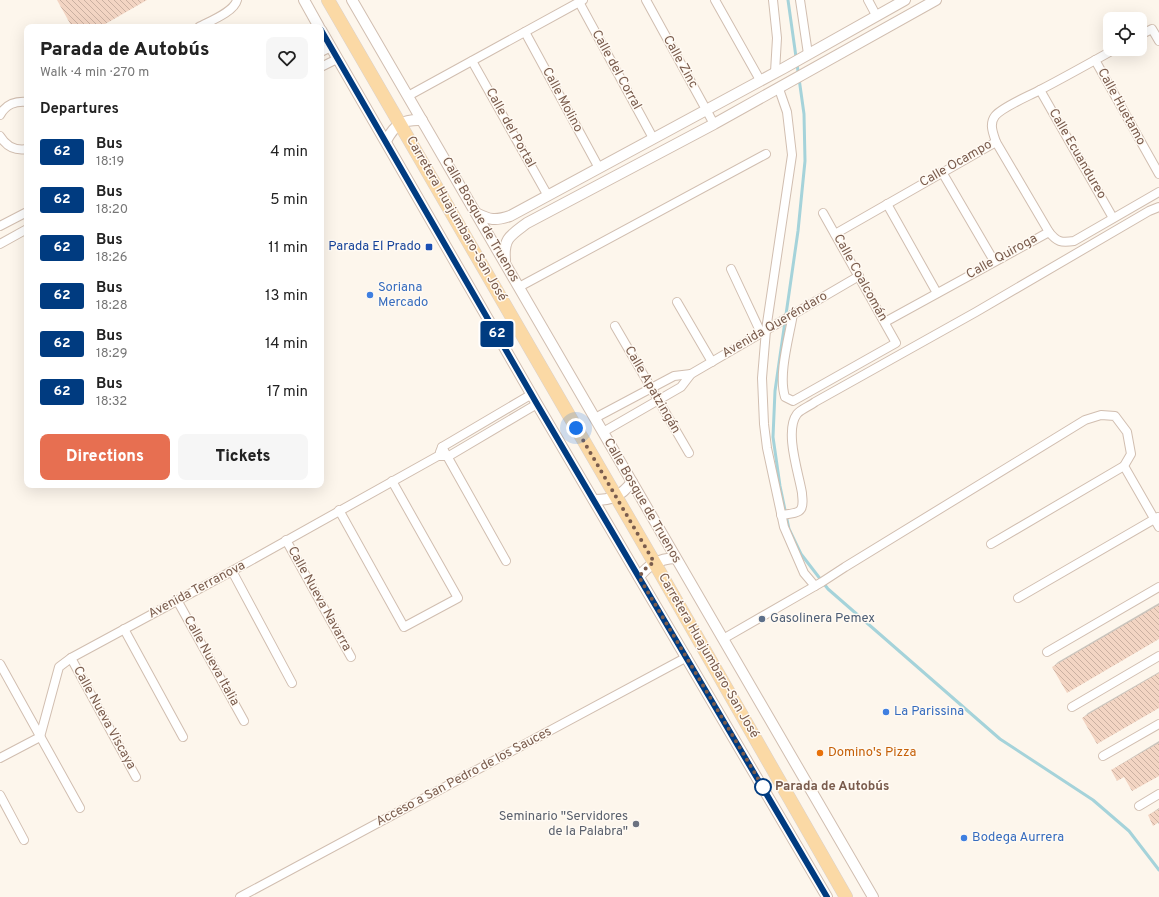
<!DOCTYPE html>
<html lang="en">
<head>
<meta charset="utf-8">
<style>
	:root { --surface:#fff; --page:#f6f6f6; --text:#222; --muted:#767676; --accent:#e76f51 }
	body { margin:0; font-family:Overpass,sans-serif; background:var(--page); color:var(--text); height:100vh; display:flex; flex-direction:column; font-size:15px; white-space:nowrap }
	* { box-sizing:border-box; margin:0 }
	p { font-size:13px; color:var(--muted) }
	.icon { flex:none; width:22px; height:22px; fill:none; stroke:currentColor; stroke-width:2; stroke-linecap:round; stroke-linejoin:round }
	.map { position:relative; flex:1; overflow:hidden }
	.panel { position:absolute; left:24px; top:24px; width:300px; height:464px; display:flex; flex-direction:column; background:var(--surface); border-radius:8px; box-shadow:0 4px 16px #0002 }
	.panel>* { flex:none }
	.badge { padding:0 8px; border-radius:3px; font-size:14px; line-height:26px }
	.controls { position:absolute; left:1103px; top:12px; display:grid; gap:8px }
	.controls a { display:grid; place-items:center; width:44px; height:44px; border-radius:8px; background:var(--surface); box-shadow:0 4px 16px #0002; font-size:20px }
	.you { position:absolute; width:20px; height:20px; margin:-10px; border:3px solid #fff; border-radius:50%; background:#1a73e8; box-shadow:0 0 0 6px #1a73e833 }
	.map>.badge { position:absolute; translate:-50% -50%; box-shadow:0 0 0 2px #fff }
	h2 { padding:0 16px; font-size:15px; line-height:36px }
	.round { display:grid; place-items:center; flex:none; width:42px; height:42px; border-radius:8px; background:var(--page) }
	.summary { display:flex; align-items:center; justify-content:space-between; height:68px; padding:0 16px }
	h1 { font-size:19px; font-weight:800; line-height:30px }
	.action { display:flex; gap:8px; margin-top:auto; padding:8px 16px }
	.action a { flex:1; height:46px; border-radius:8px; background:var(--accent); color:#fff; font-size:16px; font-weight:800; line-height:46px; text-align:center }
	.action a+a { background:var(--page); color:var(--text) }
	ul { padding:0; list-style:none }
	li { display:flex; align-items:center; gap:12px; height:48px; padding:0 16px }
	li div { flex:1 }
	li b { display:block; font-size:15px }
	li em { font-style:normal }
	li .badge { min-width:44px; font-weight:700; text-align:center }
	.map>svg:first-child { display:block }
	.shadow { fill:#0003 }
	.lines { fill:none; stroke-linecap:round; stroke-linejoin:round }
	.stream { stroke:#a5d3da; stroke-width:3 }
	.building { fill:url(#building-back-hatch) }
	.minor-casing { stroke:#d1beb0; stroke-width:10 }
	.tertiary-casing { stroke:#d1beb0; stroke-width:12 }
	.primary-casing { stroke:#dad1cd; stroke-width:14 }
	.minor { stroke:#fff; stroke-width:8 }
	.tertiary { stroke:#fff; stroke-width:10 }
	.primary { stroke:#fbd9a5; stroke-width:13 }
	.line-casing { stroke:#fff; stroke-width:9 }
	.line { stroke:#003b80; stroke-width:6 }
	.walk { stroke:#7a5c4d; stroke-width:4; stroke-dasharray:0 7.2 }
	.transit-dot { fill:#1a4fb4; stroke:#fffaf3; stroke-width:1.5 }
	.shop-dot { fill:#3f7fe0; stroke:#fffaf3; stroke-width:1.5 }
	.service-dot { fill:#5c6f8a; stroke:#fffaf3; stroke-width:1.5 }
	.food-dot { fill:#e8710a; stroke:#fffaf3; stroke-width:1.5 }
	.stop-dot { fill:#fff; stroke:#003b80; stroke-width:2 }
	.worship-dot { fill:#6b7280; stroke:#fffaf3; stroke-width:1.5 }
	.labels { text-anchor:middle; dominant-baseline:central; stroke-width:3; stroke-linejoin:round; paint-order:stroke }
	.street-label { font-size:13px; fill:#7a5c4d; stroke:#fffaf3 }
	.transit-label { font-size:13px; fill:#164399; stroke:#fffaf3; text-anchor:end }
	.shop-label { font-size:13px; fill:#366cbe; stroke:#fffaf3; text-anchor:start }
	.service-label { font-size:13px; fill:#4e5e75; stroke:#fffaf3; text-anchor:start }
	.food-label { font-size:13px; fill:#c56008; stroke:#fffaf3; text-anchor:start }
	.stop-label { font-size:13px; font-weight:bold; fill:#7a5c4d; stroke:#fffaf3; text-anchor:start }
	.worship-label { font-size:13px; fill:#5b616d; stroke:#fffaf3; text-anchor:end }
</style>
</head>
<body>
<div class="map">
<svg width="1159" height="897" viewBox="0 0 1159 897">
	<defs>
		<pattern id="building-back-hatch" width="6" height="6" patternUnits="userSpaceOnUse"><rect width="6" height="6" fill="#f3d5c3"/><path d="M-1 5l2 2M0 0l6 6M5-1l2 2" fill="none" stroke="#cab0a1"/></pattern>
	</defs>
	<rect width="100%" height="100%" fill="#fdf6ec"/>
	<!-- shadow -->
	<g class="shadow">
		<polygon points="1159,603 1159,638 1053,667 1058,662"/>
		<polygon points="1159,672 1159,707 1083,718 1088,713"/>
		<polygon points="1159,741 1159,775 1125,775 1112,771 1118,766"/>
		<polygon points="1159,808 1159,824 1149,815"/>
	</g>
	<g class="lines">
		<!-- stream -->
		<polyline class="stream" points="788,0 804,114 805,161 798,231 775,391 773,437 780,486 789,529 801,554 828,589 1000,739 1093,800 1129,831 1159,870"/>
	</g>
	<!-- building -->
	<g class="building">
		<polygon points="57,0 147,0 100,27 72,27"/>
		<polygon points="1159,605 1159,639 1067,693 1052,667"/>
		<polygon points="1159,673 1159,708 1097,744 1082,718"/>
		<polygon points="1159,743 1159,776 1132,791 1124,777 1117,781 1111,770"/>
		<polygon points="1159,809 1159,822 1153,826 1148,815"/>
	</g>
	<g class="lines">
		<!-- minor casing -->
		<g class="minor-casing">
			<g id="minor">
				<polyline points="646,0 714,124"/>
				<polyline points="715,0 760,80"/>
				<polyline points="773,0 777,38 775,72"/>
				<polyline points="800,0 808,54"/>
				<polyline points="868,0 876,15"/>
				<polyline points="579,2 653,138"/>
				<path d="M 199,27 C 210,21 234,12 237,0"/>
				<polyline points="525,32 599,168"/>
				<polyline points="1140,35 1152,29 1159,41"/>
				<path d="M 1115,49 C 1090,63 1065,77 1040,90 C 1029,96 1002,107 995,116 C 989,124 993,133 996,142 L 1049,232 C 1057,242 1061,243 1074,241 L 1159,192"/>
				<polyline points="321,52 331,47"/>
				<polyline points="1095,60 1159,174"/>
				<polyline points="472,61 548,196"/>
				<polyline points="321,67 337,59"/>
				<polyline points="779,89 787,112 792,155 766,330 762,378 764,424 767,448 784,527 804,573 815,586"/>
				<polyline points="1040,90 1113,218"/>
				<polyline points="408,96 583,0"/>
				<path d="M 0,115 C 6,104 15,101 27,102"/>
				<path d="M 0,136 C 6,146 15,151 27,149"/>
				<polyline points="942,172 994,261"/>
				<polyline points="887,204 937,293"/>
				<polyline points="0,226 27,212"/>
				<polyline points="835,234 996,142"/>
				<polyline points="0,244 27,229"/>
				<polyline points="731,269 761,333"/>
				<polyline points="519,287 766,154"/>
				<polyline points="677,302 712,362"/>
				<path d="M 793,314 C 789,338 778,375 785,397 L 793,401 L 802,396 L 896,343 L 823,213"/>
				<polyline points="885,322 1049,232"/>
				<polyline points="615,326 689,453"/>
				<polyline points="595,418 674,376 691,374"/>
				<polyline points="603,432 681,387 691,374 859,276"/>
				<polyline points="442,447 506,561"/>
				<polyline points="440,452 442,447 532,394"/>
				<polyline points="339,510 404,627 458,598 392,481"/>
				<path d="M 781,515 C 787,514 798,514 801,509 C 804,504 802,498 802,493 C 799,474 784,431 797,414 C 801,409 810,406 815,402 L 976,312 L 1149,211 L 1159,207"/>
				<polyline points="286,540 351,657"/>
				<polyline points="991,544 1124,466"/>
				<polyline points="232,571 292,683"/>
				<polyline points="1018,598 1158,517"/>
				<polyline points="177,600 244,721"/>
				<polyline points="124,629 183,737"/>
				<polyline points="723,639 822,582 845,567 1085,420 1101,415 1115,416 1127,432 1131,454 1124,466 1159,527"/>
				<polyline points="1047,652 1159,587"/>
				<polyline points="71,658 136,777"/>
				<polyline points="0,664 80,808"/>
				<polyline points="1072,707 1159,656"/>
				<polyline points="1103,756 1159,724"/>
				<polyline points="0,758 40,737 59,667 71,658 232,571 438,456 449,456 537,404"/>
				<polyline points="0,795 24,840"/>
				<polyline points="1139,806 1159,794"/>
				<polyline points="240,897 687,657"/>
			</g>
		</g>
		<!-- tertiary casing -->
		<g class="tertiary-casing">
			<g id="tertiary">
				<polyline points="304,0 319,27"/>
				<polyline points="352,0 873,897"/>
				<polyline points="321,30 537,404 827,897"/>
				<path d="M 386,141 C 395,124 403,119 422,120"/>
				<path d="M 476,213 C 490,220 495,221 510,216 L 784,68 L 905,0"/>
				<path d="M 505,260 C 503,238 511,235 527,223 L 714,124 L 936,0"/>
				<path d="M 594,500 C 612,500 621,496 632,482"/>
				<path d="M 639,577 C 649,564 659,559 675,558"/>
			</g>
		</g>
		<!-- primary casing -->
		<g class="primary-casing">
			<polyline id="primary" points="328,0 654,562 846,897"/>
		</g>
		<!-- minor -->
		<use href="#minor" class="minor"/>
		<!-- tertiary -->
		<use href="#tertiary" class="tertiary"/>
		<!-- primary -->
		<use href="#primary" class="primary"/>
	</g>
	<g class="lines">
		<!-- line casing -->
		<g class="line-casing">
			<polyline id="line" points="321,30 537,404 827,897"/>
		</g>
		<!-- line -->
		<use href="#line" class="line"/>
		<!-- walk -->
		<polyline class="walk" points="576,428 654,562 646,568 639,577 763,787"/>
	</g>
	<!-- markers -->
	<rect class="transit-dot" x="425" y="243" width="8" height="8" rx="2"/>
	<g class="shop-dot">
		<circle cx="370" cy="295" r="4"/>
		<circle cx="886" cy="712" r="4"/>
		<circle cx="964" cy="838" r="4"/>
	</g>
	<circle class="service-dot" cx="762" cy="619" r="4"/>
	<circle class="food-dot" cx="820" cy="753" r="4"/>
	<circle class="stop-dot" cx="763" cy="787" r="8"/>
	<circle class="worship-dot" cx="636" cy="824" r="4"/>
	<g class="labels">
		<!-- street labels -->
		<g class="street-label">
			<text transform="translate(680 62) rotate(61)">Calle Zinc</text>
			<text transform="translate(616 70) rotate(61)">Calle del Corral</text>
			<text transform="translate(562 100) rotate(62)">Calle Molino</text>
			<text transform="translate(1121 107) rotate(61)">Calle Huetamo</text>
			<text transform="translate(510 128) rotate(61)">Calle del Portal</text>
			<text transform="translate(1077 154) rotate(60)">Calle Ecuandureo</text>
			<text transform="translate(956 164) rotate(-30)">Calle Ocampo</text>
			<text transform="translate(456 219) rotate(60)">Carretera Huajumbaro-San José</text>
			<text transform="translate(480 220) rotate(60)">Calle Bosque de Truenos</text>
			<text transform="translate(1002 257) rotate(-29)">Calle Quiroga</text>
			<text transform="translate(860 278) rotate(61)">Calle Coalcomán</text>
			<text transform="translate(775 325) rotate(-30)">Avenida Queréndaro</text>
			<text transform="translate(652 390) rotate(60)">Calle Apatzingán</text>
			<text transform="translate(642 501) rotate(60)">Calle Bosque de Truenos</text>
			<text transform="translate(197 590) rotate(-28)">Avenida Terranova</text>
			<text transform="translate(319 599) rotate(61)">Calle Nueva Navarra</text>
			<text transform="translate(708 656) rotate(60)">Carretera Huajumbaro-San José</text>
			<text transform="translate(211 661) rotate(61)">Calle Nueva Italia</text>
			<text transform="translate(104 718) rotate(61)">Calle Nueva Viscaya</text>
			<text transform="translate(464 777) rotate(-28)">Acceso a San Pedro de los Sauces</text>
		</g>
		<!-- transit labels -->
		<g class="transit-label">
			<text x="421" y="247">Parada El Prado</text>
		</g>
		<!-- shop labels -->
		<g class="shop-label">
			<text x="378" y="288">Soriana<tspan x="378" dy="15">Mercado</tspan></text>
			<text x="894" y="712">La Parissina</text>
			<text x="972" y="838">Bodega Aurrera</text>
		</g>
		<!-- service labels -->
		<g class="service-label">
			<text x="770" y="619">Gasolinera Pemex</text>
		</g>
		<!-- food labels -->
		<g class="food-label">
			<text x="828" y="753">Domino's Pizza</text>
		</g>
		<!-- stop labels -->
		<g class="stop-label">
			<text x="775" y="787">Parada de Autobús</text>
		</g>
		<!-- worship labels -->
		<g class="worship-label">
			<text x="628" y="817">Seminario "Servidores<tspan x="628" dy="15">de la Palabra"</tspan></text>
		</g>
	</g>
</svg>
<div class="controls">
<a><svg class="icon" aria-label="locate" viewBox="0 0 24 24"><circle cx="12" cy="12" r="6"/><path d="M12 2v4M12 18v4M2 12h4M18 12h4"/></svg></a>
</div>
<div class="you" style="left:576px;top:428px"></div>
<b class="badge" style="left:497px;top:334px;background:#003b80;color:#fff">62</b>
<section class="panel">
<div class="summary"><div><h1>Parada de Autobús</h1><p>Walk · 4 min · 270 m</p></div><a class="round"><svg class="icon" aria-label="heart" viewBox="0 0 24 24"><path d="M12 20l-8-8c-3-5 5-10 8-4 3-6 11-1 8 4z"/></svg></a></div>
<h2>Departures</h2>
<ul>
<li><span class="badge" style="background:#003b80;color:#fff">62</span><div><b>Bus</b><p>18:19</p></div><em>4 min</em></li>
<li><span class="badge" style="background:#003b80;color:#fff">62</span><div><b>Bus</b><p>18:20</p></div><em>5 min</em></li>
<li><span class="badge" style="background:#003b80;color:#fff">62</span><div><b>Bus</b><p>18:26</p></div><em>11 min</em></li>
<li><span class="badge" style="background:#003b80;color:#fff">62</span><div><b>Bus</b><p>18:28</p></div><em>13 min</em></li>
<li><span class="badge" style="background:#003b80;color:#fff">62</span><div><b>Bus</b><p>18:29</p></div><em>14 min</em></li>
<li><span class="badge" style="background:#003b80;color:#fff">62</span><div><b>Bus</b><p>18:32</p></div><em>17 min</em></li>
</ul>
<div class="action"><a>Directions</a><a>Tickets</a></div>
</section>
</div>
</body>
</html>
